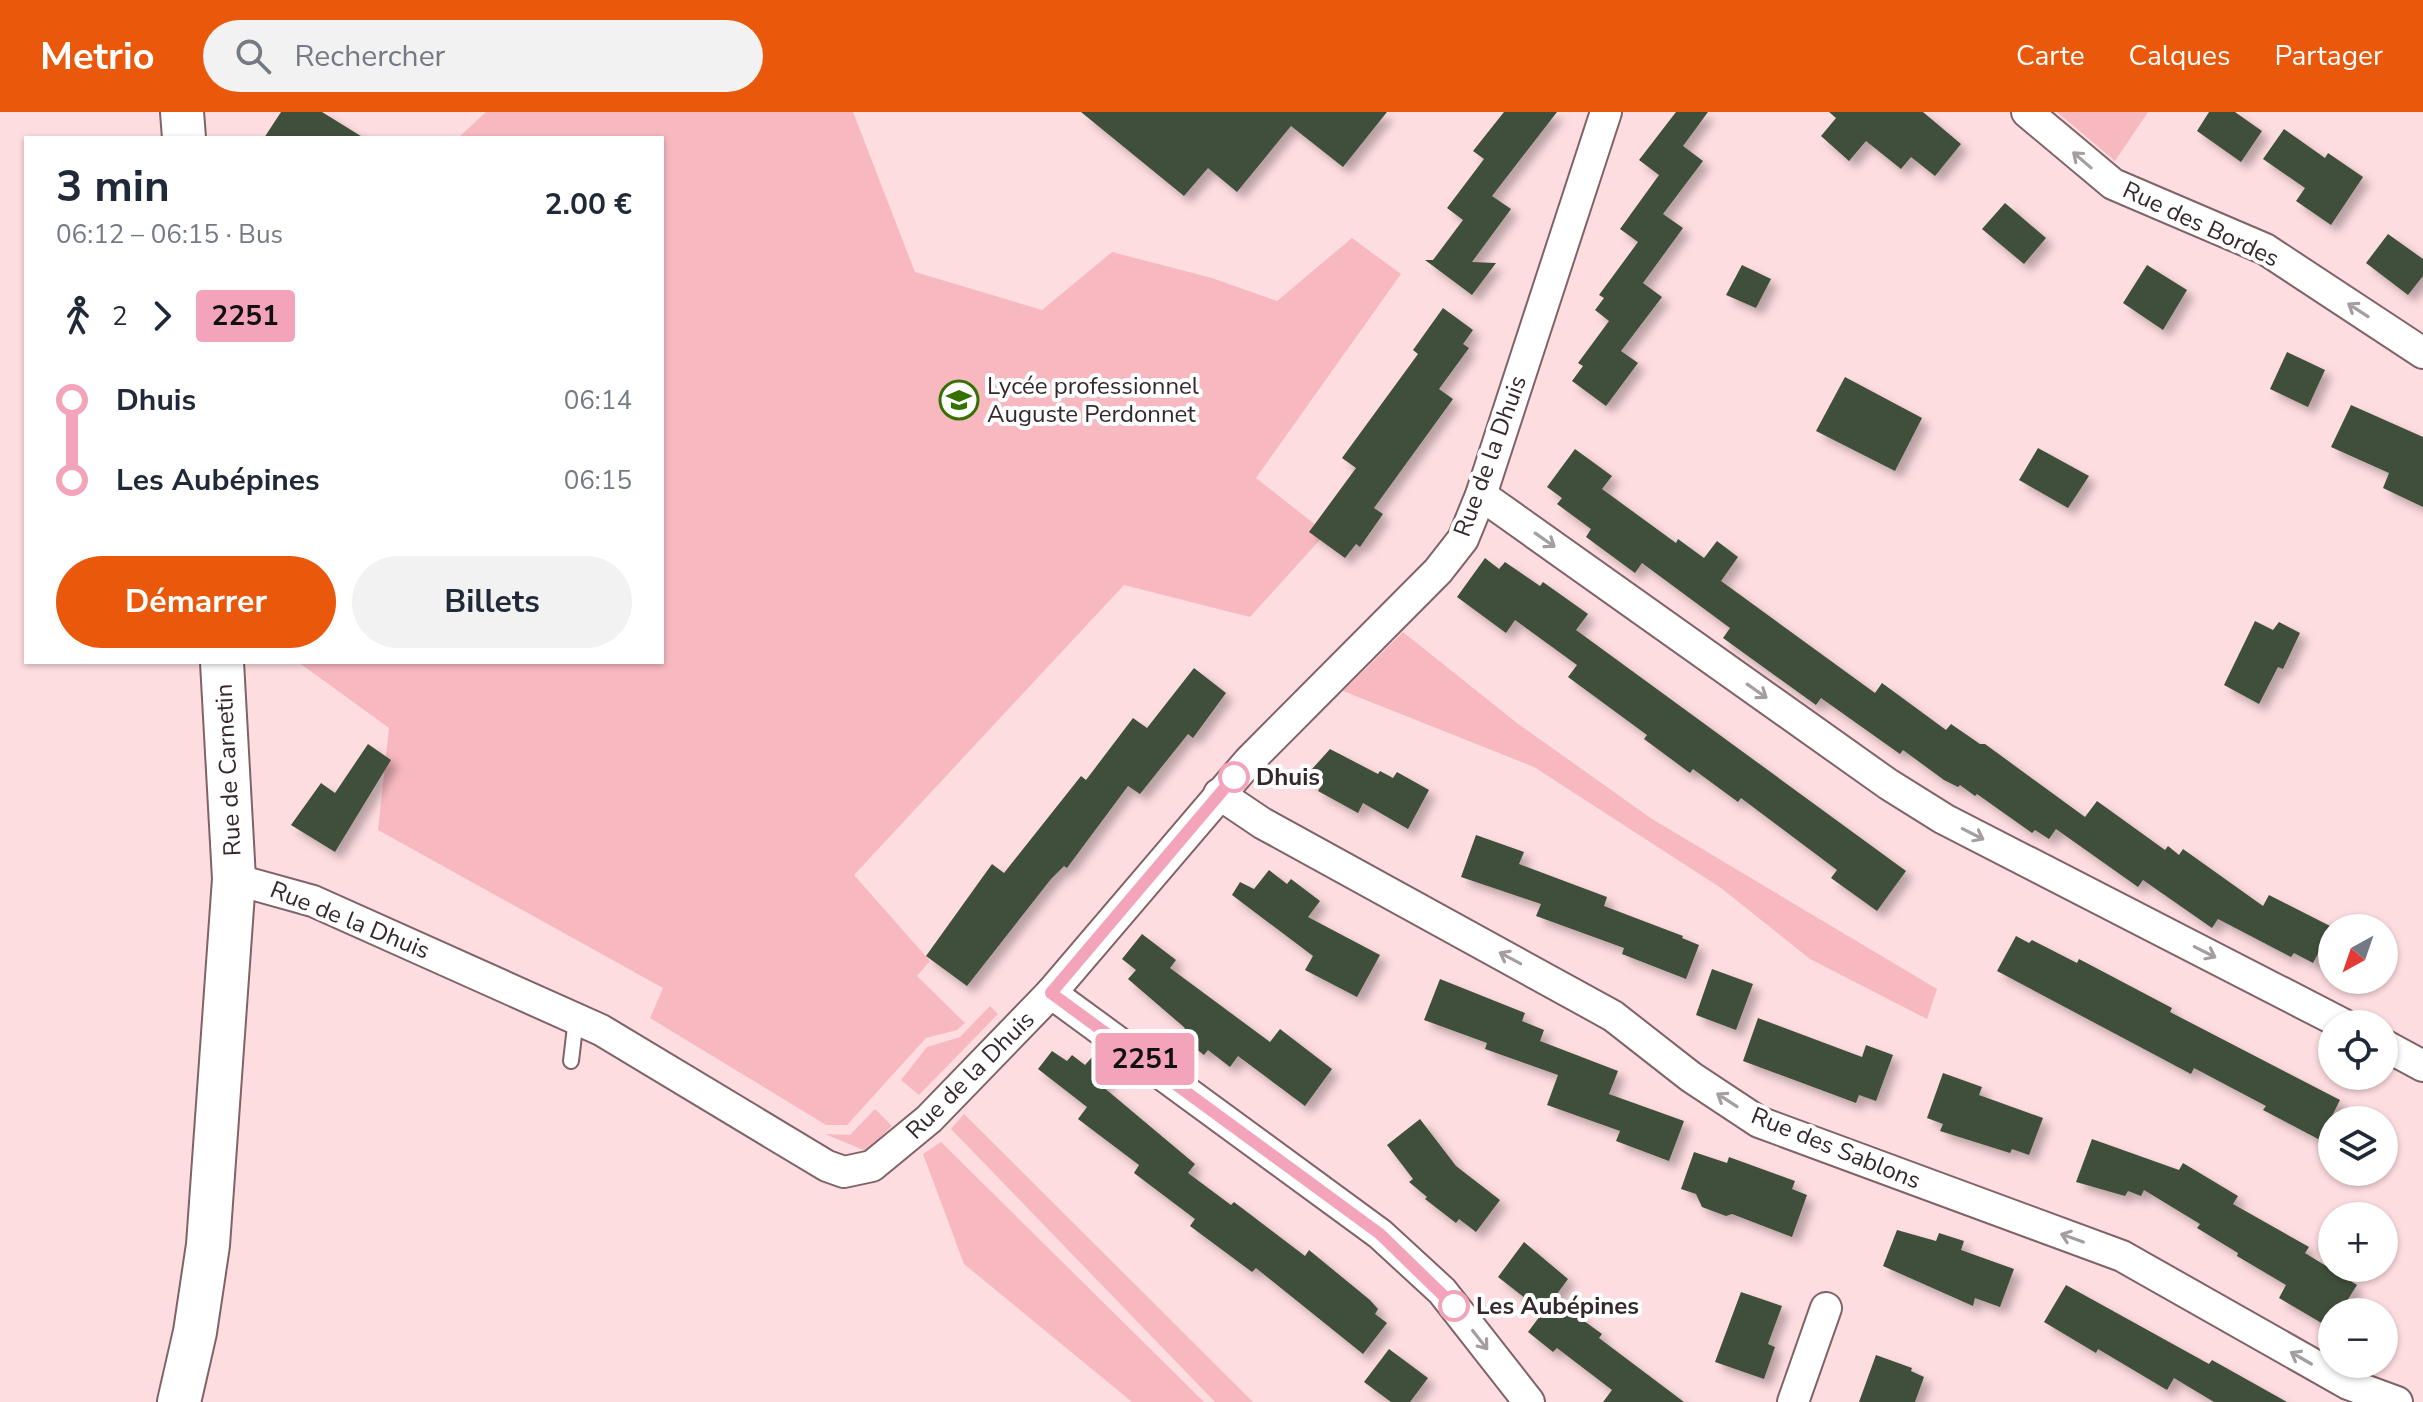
<!DOCTYPE html>
<html lang="fr">
<head>
<meta charset="utf-8">
<style>
	:root { --surface:#fff; --page:#f2f2f3; --text:#1f2937; --muted:#747a83; --accent:#ea580c }
	body { margin:0; font-family:"Nunito Sans",sans-serif; background:var(--page); color:var(--text); height:100vh; display:flex; flex-direction:column; font-size:30px; white-space:nowrap }
	* { box-sizing:border-box; margin:0 }
	p { font-size:26px; color:var(--muted) }
	.icon { flex:none; width:44px; height:44px; fill:none; stroke:currentColor; stroke-width:2; stroke-linecap:round; stroke-linejoin:round }
	.map { position:relative; flex:1; overflow:hidden }
	.sheet { position:absolute; left:24px; top:24px; width:640px; height:528px; display:flex; flex-direction:column; background:var(--surface); border-radius:0px; box-shadow:0 2px 6px #0004 }
	.sheet>* { flex:none }
	.badge { padding:0 16px; border-radius:6px; font-size:28px; line-height:52px }
	.needle { width:52px; rotate:220deg }
	.buttons { position:absolute; left:2318px; top:802px; display:grid; gap:16px }
	.buttons a { display:grid; place-items:center; width:80px; height:80px; border-radius:50%; background:var(--surface); box-shadow:0 2px 6px #0004; font-size:40px }
	.map>.badge { position:absolute; translate:-50% -50%; box-shadow:0 0 0 4px #fff }
	.legs { display:flex; align-items:center; gap:12px; height:88px; padding:0 32px; font-size:26px }
	.legs p { margin-inline-start:auto }
	.summary { display:flex; align-items:center; justify-content:space-between; height:136px; padding:0 32px }
	h1 { font-size:44px; font-weight:700; line-height:60px }
	.primary-button { display:flex; gap:16px; margin-top:auto; padding:16px 32px }
	.primary-button a { flex:1; height:92px; border-radius:48px; background:var(--accent); color:#fff; font-size:32px; font-weight:700; line-height:92px; text-align:center }
	.primary-button a+a { background:var(--page); color:var(--text) }
	ul { padding:0 32px; list-style:none }
	li { display:flex; align-items:center; gap:28px; height:80px; font-size:30px }
	li i { display:grid; place-items:center; width:12px; height:100%; margin:0 10px; background:currentColor }
	li i::after { content:''; width:20px; height:20px; margin:-10px; border:6px solid; border-radius:50%; background:var(--surface) }
	li p { margin-inline-start:auto }
	li:first-child i { background:linear-gradient(#0000 50%,currentColor 0) }
	li:last-child i { background:linear-gradient(currentColor 50%,#0000 0) }
	header { display:flex; align-items:center; gap:48px; box-sizing:border-box; height:112px; padding:0 40px; background:var(--accent); color:#fff }
	header strong { font-size:38px }
	nav { display:flex; gap:44px; margin-inline-start:auto; font-size:28px }
	.search { width:560px; height:72px; background:var(--page); display:flex; align-items:center; gap:20px; box-sizing:border-box; padding:0 28px; border-radius:44px; color:var(--muted); font-size:30px }
	.map>svg:first-child { display:block }
	.green { fill:#f8b8c0 }
	.building { fill:#414f3a; filter:url(#shadow) }
	.lines { fill:none; stroke-linecap:round; stroke-linejoin:round }
	.lane-casing { stroke:#7f6366; stroke-width:18 }
	.street-casing { stroke:#7f6366; stroke-width:34 }
	.secondary-casing { stroke:#7f6366; stroke-width:46 }
	.lane { stroke:#fff; stroke-width:14 }
	.street { stroke:#fff; stroke-width:30 }
	.secondary { stroke:#fff; stroke-width:42 }
	.oneway { stroke:#a49e9f }
	.line-1-casing { stroke:#fff; stroke-width:18 }
	.line-1 { stroke:#f3a4ba; stroke-width:12 }
	.stop-1-dot { fill:#fff; stroke:#f3a4ba; stroke-width:4 }
	.labels { text-anchor:middle; dominant-baseline:central; stroke-width:8; stroke-linejoin:round; paint-order:stroke }
	.street-label { font-size:24px; fill:#35282a; stroke:#fff }
	.poi-label { font-size:24px; fill:#35282a; stroke:#fff; text-anchor:start }
	.stop-label { font-size:24px; font-weight:bold; fill:#35282a; stroke:#fff; text-anchor:start }
</style>
</head>
<body>
<header>
<strong>Metrio</strong>
<div class="search"><svg class="icon" aria-label="search" viewBox="0 0 24 24"><circle cx="10" cy="10" r="6"/><path d="M15 15l6 6"/></svg>Rechercher</div>
<nav><a>Carte</a><a>Calques</a><a>Partager</a></nav>
</header>
<div class="map">
<svg width="2423" height="1290" viewBox="0 0 2423 1290">
	<defs>
		<filter id="shadow"><feDropShadow dx="7" dy="7" stdDeviation="4" flood-color="#0004"/></filter>
	</defs>
	<rect width="100%" height="100%" fill="#fedde0"/>
	<!-- green -->
	<g class="green">
		<polygon points="486,0 853,0 915,160 1042,198 1112,140 1212,166 1277,189 1352,126 1401,162 1256,366 1326,421 1250,505 1124,473 854,763 930,849 917,864 965,911 957,918 926,926 847,1013 826,1013 650,906 663,876 378,718 389,616 298,550 662,550 662,26 458,26"/>
		<polygon points="2057,0 2148,0 2115,49"/>
		<polygon points="1403,520 1517,611 1652,707 1937,877 1927,907 1810,847 1721,776 1534,655 1343,579"/>
		<polygon points="990,894 998,902 919,983 901,968 927,935 960,925"/>
		<polygon points="875,997 892,1014 866,1039 825,1022 850,1023"/>
		<polygon points="964,1002 1253,1290 1215,1290 951,1017"/>
		<polygon points="941,1030 1204,1290 1132,1290 964,1152 923,1042"/>
	</g>
	<!-- building -->
	<g class="building">
		<polygon points="281,0 322,0 364,26 264,26"/>
		<polygon points="1081,0 1387,0 1343,55 1291,14 1237,80 1208,56 1184,84"/>
		<polygon points="1504,0 1557,0 1492,84 1511,97 1472,150 1496,151 1472,183 1425,148 1433,148 1463,108 1447,96 1484,47 1473,39"/>
		<polygon points="1676,0 1708,0 1683,34 1703,49 1663,102 1683,116 1643,171 1662,185 1621,239 1638,251 1606,294 1572,269 1583,254 1578,251 1609,209 1595,198 1604,186 1599,183 1638,130 1620,117 1659,63 1639,48"/>
		<polygon points="1829,0 1923,0 1961,32 1935,64 1911,45 1901,57 1866,29 1849,49 1821,24 1836,6"/>
		<polygon points="2209,0 2235,0 2262,19 2241,50 2197,19"/>
		<polygon points="2284,17 2325,46 2328,41 2363,65 2331,113 2296,89 2305,76 2263,47"/>
		<polygon points="2005,91 2046,126 2024,152 1982,117"/>
		<polygon points="2388,122 2423,147 2423,164 2408,183 2366,151"/>
		<polygon points="1742,153 1771,167 1756,196 1726,183"/>
		<polygon points="2147,153 2187,178 2163,218 2123,191"/>
		<polygon points="1443,196 1473,218 1463,232 1469,236 1439,277 1453,287 1374,396 1383,402 1360,435 1356,432 1345,446 1309,420 1356,356 1342,346 1418,242 1413,238"/>
		<polygon points="2287,240 2325,258 2308,295 2270,277"/>
		<polygon points="1845,265 1922,306 1895,359 1816,319"/>
		<polygon points="2351,293 2423,325 2423,395 2383,376 2389,361 2331,335"/>
		<polygon points="2038,336 2089,364 2068,396 2019,368"/>
		<polygon points="1575,337 1612,364 1602,377 1676,431 1678,427 1704,446 1717,429 1738,445 1721,469 1875,581 1882,571 1946,618 1951,612 1980,632 1985,632 2085,705 2097,689 2165,738 2168,734 2179,743 2183,737 2263,794 2269,783 2332,815 2313,851 2294,841 2291,845 2218,807 2212,816 2143,768 2138,775 2056,717 2049,727 2035,718 2032,721 1977,682 1975,684 1960,673 1958,675 1944,668 1903,638 1900,642 1821,586 1816,593 1723,526 1730,516 1642,451 1635,461 1586,425 1591,417 1557,392 1562,386 1547,375"/>
		<polygon points="1485,446 1499,457 1505,450 1540,474 1543,470 1588,502 1576,518 1906,759 1877,799 1831,766 1837,758 1741,686 1738,690 1693,657 1690,661 1644,627 1647,623 1568,565 1577,553 1515,508 1506,521 1457,485"/>
		<polygon points="2255,509 2273,518 2279,510 2300,521 2283,557 2278,555 2259,592 2224,573"/>
		<polygon points="1194,556 1226,581 1193,626 1188,622 1140,682 1128,674 1067,756 1064,754 1051,767 967,874 926,844 992,752 1004,761 1081,664 1086,668 1133,606 1147,616"/>
		<polygon points="368,632 391,648 335,740 291,713 321,671 335,681"/>
		<polygon points="1330,637 1378,662 1380,659 1393,666 1397,660 1429,678 1408,717 1363,691 1358,701 1318,679 1321,674 1304,666"/>
		<polygon points="1476,723 1524,740 1519,752 1607,785 1604,794 1683,824 1682,826 1699,833 1686,867 1622,842 1624,836 1536,804 1541,792 1461,765"/>
		<polygon points="1269,758 1287,772 1291,767 1320,789 1308,805 1380,843 1357,885 1305,858 1313,844 1232,783 1240,770 1254,777"/>
		<polygon points="1142,822 1176,848 1170,856 1270,930 1280,917 1332,957 1305,994 1238,944 1230,955 1208,938 1204,943 1178,923 1185,916 1128,867 1136,858 1122,847"/>
		<polygon points="2016,824 2029,831 2032,828 2077,851 2079,847 2172,896 2170,900 2340,988 2320,1028 2263,998 2266,994 2194,956 2191,962 1997,859"/>
		<polygon points="1712,857 1753,872 1736,918 1696,903"/>
		<polygon points="1440,867 1525,901 1522,909 1544,918 1540,929 1618,959 1609,982 1606,981 1684,1009 1669,1049 1616,1029 1620,1019 1547,993 1558,963 1485,937 1487,931 1424,908"/>
		<polygon points="1758,906 1862,945 1866,933 1893,943 1876,989 1859,983 1856,991 1743,949"/>
		<polygon points="1052,939 1067,949 1072,943 1085,953 1093,944 1113,960 1102,974 1195,1052 1188,1061 1231,1093 1234,1090 1305,1144 1309,1138 1370,1188 1378,1197 1375,1202 1387,1211 1363,1242 1256,1156 1252,1160 1190,1114 1195,1107 1134,1061 1139,1053 1078,1007 1087,995 1038,957"/>
		<polygon points="1943,961 1982,975 1979,983 2043,1006 2029,1043 2012,1037 2010,1041 1940,1019 1943,1012 1927,1006"/>
		<polygon points="1420,1007 1456,1054 1500,1088 1476,1120 1459,1107 1456,1111 1425,1087 1427,1085 1409,1070 1413,1067 1387,1033"/>
		<polygon points="2092,1027 2179,1058 2183,1051 2238,1084 2233,1092 2309,1135 2305,1141 2357,1173 2340,1200 2332,1200 2330,1216 2279,1186 2286,1173 2237,1144 2238,1141 2197,1116 2200,1112 2144,1078 2141,1084 2128,1079 2125,1084 2076,1070"/>
		<polygon points="1694,1040 1727,1051 1729,1045 1795,1069 1792,1077 1807,1083 1792,1125 1732,1102 1726,1104 1702,1095 1696,1082 1681,1077"/>
		<polygon points="1897,1118 1936,1129 1939,1121 1964,1129 1961,1138 2014,1157 2000,1195 1975,1186 1973,1194 1883,1154"/>
		<polygon points="1524,1130 1568,1167 1554,1186 1556,1183 1582,1203 1580,1206 1602,1222 1599,1226 1684,1290 1603,1290 1612,1278 1557,1236 1553,1240 1528,1220 1543,1200 1498,1165"/>
		<polygon points="2066,1173 2209,1252 2212,1248 2287,1290 2214,1290 2174,1266 2167,1278 2098,1237 2096,1241 2044,1210"/>
		<polygon points="1741,1180 1782,1194 1768,1232 1775,1235 1764,1267 1715,1250"/>
		<polygon points="1389,1237 1428,1266 1410,1290 1391,1290 1364,1270"/>
		<polygon points="1876,1243 1912,1256 1911,1259 1924,1265 1915,1290 1859,1290"/>
	</g>
	<g class="lines">
		<!-- lane casing -->
		<g class="lane-casing">
			<polyline id="lane" points="571,949 576,906"/>
		</g>
		<!-- street casing -->
		<g class="street-casing">
			<g id="street">
				<polyline points="2027,0 2113,72 2265,137 2423,241"/>
				<polyline points="1481,383 1888,672 1944,707 2343,912"/>
				<polyline points="1219,682 1262,711 1613,904 1691,965 1759,1010 2122,1144 2348,1272 2397,1290"/>
				<polyline points="234,767 313,789 601,918 827,1054 844,1060 872,1054 929,1007 1051,881 1249,649 1438,459 1463,427 1481,383 1606,0"/>
				<polyline points="1051,881 1380,1122 1442,1179 1529,1290"/>
				<polyline points="2384,933 2423,954"/>
				<polyline points="1793,1290 1826,1196"/>
			</g>
		</g>
		<!-- secondary casing -->
		<g class="secondary-casing">
			<g id="secondary">
				<polyline points="182,0 184,26"/>
				<polyline points="179,1290 195,1220 208,1133 234,767 222,550"/>
			</g>
		</g>
		<!-- lane -->
		<use href="#lane" class="lane"/>
		<!-- street -->
		<use href="#street" class="street"/>
		<!-- secondary -->
		<use href="#secondary" class="secondary"/>
	</g>
	<!-- one-way arrows -->
	<defs><path id="oneway-shaft" d="M-6 0H5M1.5-3L5.5 0L1.5 3" fill="none" stroke-width="1.6" stroke-linecap="round" stroke-linejoin="round" transform="scale(2)"/></defs>
	<g class="oneway">
		<use href="#oneway-shaft" transform="translate(2082 48) rotate(-139)"/>
		<use href="#oneway-shaft" transform="translate(2358 198) rotate(-147)"/>
		<use href="#oneway-shaft" transform="translate(1545 428) rotate(35)"/>
		<use href="#oneway-shaft" transform="translate(1757 579) rotate(35)"/>
		<use href="#oneway-shaft" transform="translate(1973 722) rotate(27)"/>
		<use href="#oneway-shaft" transform="translate(2205 840) rotate(27)"/>
		<use href="#oneway-shaft" transform="translate(1510 846) rotate(-152)"/>
		<use href="#oneway-shaft" transform="translate(1727 988) rotate(-147)"/>
		<use href="#oneway-shaft" transform="translate(2072 1126) rotate(-160)"/>
		<use href="#oneway-shaft" transform="translate(1480 1228) rotate(52)"/>
		<use href="#oneway-shaft" transform="translate(2301 1246) rotate(-150)"/>
	</g>
	<g class="lines">
		<!-- line-1 casing -->
		<g class="line-1-casing">
			<polyline id="line-1" points="1234,665 1051,881 1380,1122 1454,1194"/>
		</g>
		<!-- line-1 -->
		<use href="#line-1" class="line-1"/>
	</g>
	<!-- icons -->
	<defs>
		<g id="school-ring" transform="scale(2)"><circle r="9.5" fill="#fff" stroke="#357101" stroke-width="1.5"/><path d="M0-5L7-2L0 1L-7-2ZM-4 1L0 2.5L4 1V4Q0 6-4 4Z" fill="#357101"/></g>
	</defs>
	<g fill-rule="evenodd">
		<use href="#school-ring" x="959" y="288"/>
	</g>
	<!-- markers -->
	<g class="stop-1-dot">
		<circle cx="1234" cy="665" r="14"/>
		<circle cx="1454" cy="1194" r="14"/>
	</g>
	<g class="labels">
		<!-- street labels -->
		<g class="street-label">
			<text transform="translate(2201 112) rotate(25)">Rue des Bordes</text>
			<text transform="translate(1490 344) rotate(-70)">Rue de la Dhuis</text>
			<text transform="translate(228 658) rotate(-93)">Rue de Carnetin</text>
			<text transform="translate(350 808) rotate(22)">Rue de la Dhuis</text>
			<text transform="translate(970 963) rotate(-45)">Rue de la Dhuis</text>
			<text transform="translate(1836 1036) rotate(22)">Rue des Sablons</text>
		</g>
		<!-- poi labels -->
		<g class="poi-label">
			<text x="987" y="274">Lycée professionnel<tspan x="987" dy="28">Auguste Perdonnet</tspan></text>
		</g>
		<!-- stop labels -->
		<g class="stop-label">
			<text x="1256" y="665">Dhuis</text>
			<text x="1476" y="1194">Les Aubépines</text>
		</g>
	</g>
</svg>
<div class="buttons">
<a><svg class="needle" viewBox="-14 -14 28 28"><path d="M0-13l5 13h-10z" fill="#e53935"/><path d="M0 13l5-13h-10z" fill="#747a83"/></svg></a>
<a><svg class="icon" aria-label="locate" viewBox="0 0 24 24"><circle cx="12" cy="12" r="6"/><path d="M12 2v4M12 18v4M2 12h4M18 12h4"/></svg></a>
<a><svg class="icon" aria-label="layers" viewBox="0 0 24 24"><path d="M12 4l9 5-9 5-9-5zM3 14l9 5 9-5"/></svg></a>
<a>+</a>
<a>−</a>
</div>
<b class="badge" style="left:1145px;top:947px;background:#f3a4ba;color:#111">2251</b>
<section class="sheet">
<div class="summary"><div><h1>3 min</h1><p>06:12 – 06:15 · Bus</p></div><b>2.00 €</b></div>
<div class="legs"><svg class="icon" aria-label="walk" viewBox="0 0 24 24"><circle cx="13" cy="4" r="2"/><path d="M13 8l-2 6 4 7M11 14l-3 7M7 12l3-4h3l4 4"/></svg>2<svg class="icon" aria-label="forward" viewBox="0 0 24 24"><path d="M9 5l7 7-7 7"/></svg><b class="badge" style="background:#f3a4ba;color:#111">2251</b></div>
<ul>
<li><i style="color:#f3a4ba"></i><b>Dhuis</b><p>06:14</p></li>
<li><i style="color:#f3a4ba"></i><b>Les Aubépines</b><p>06:15</p></li>
</ul>
<div class="primary-button"><a>Démarrer</a><a>Billets</a></div>
</section>
</div>
</body>
</html>
